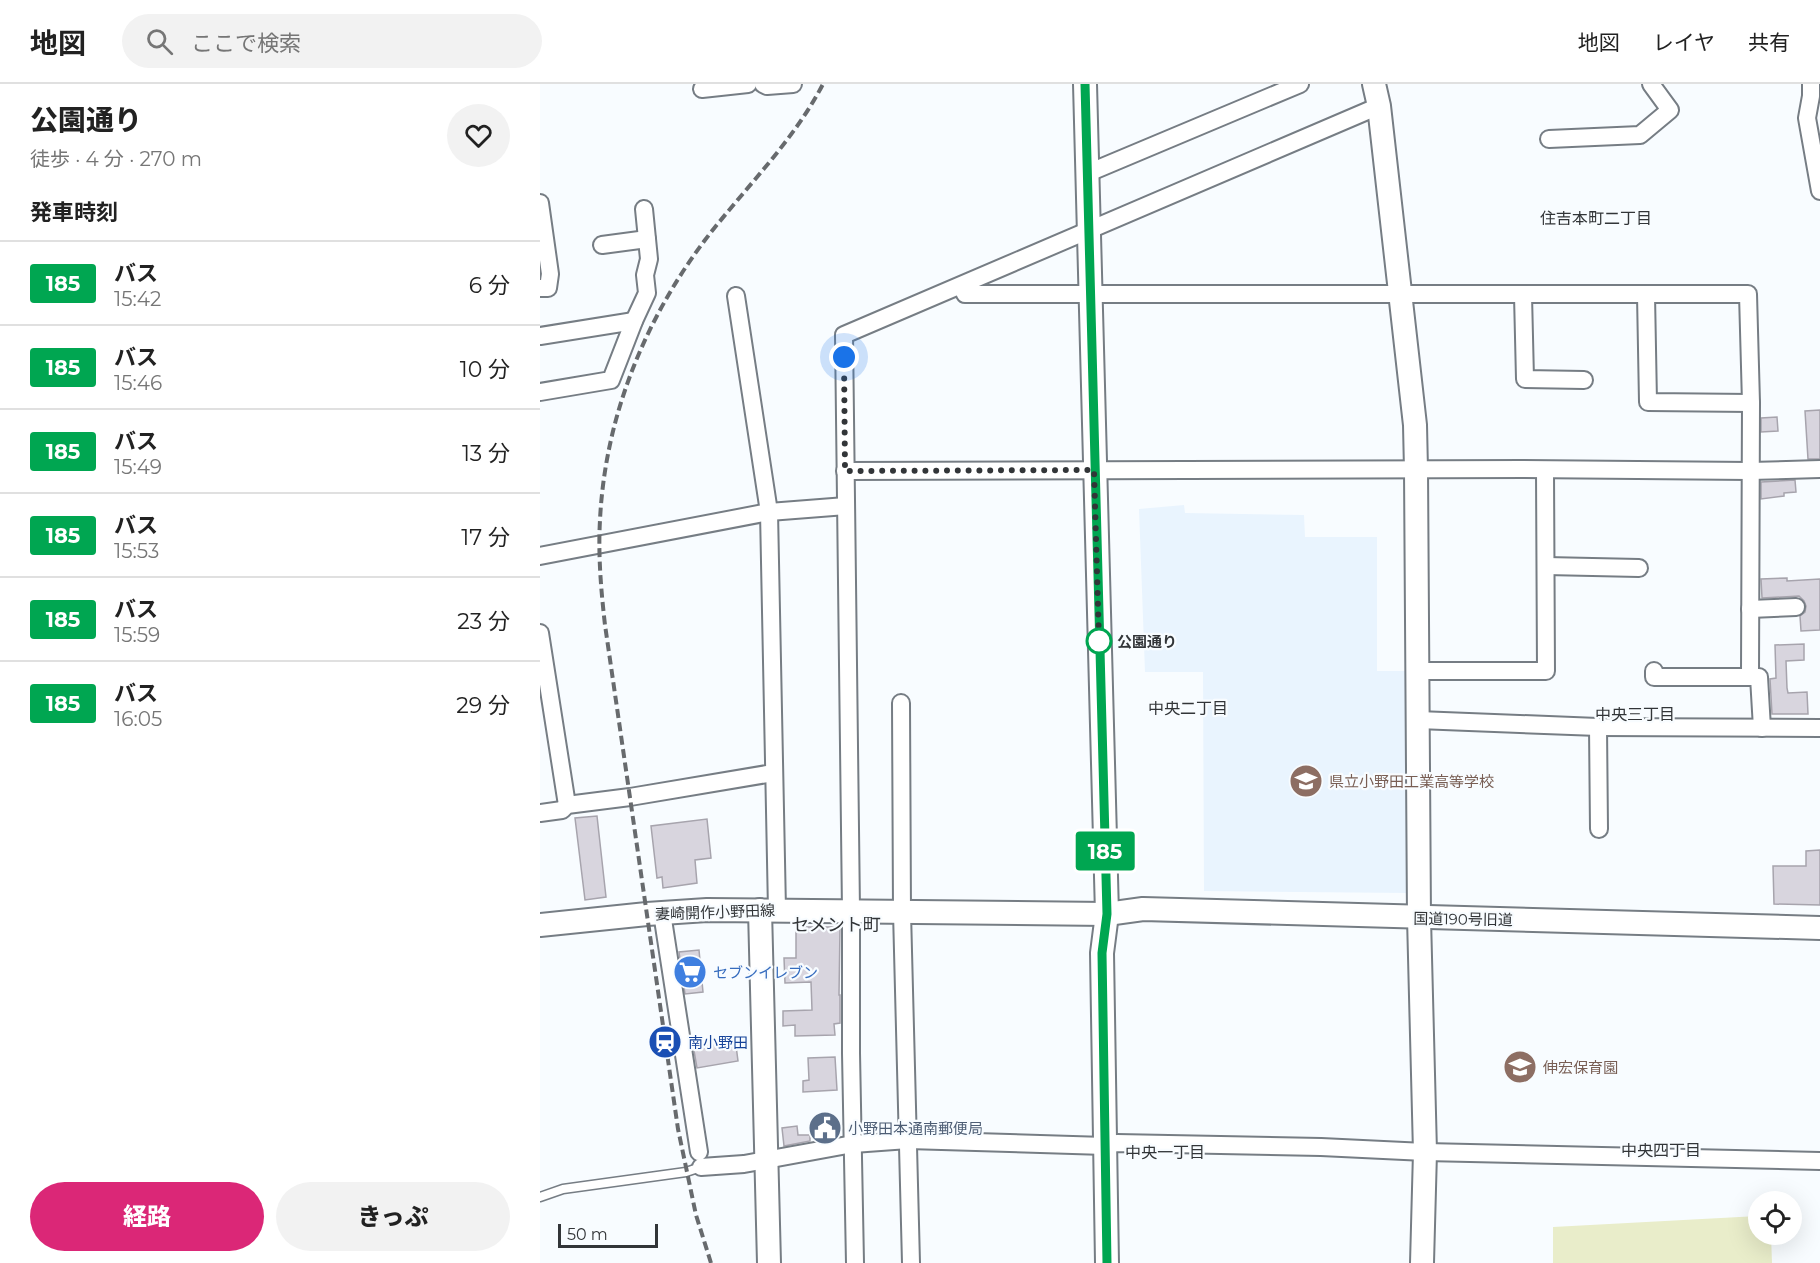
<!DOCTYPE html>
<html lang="ja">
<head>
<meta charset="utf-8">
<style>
	:root { --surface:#fff; --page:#f2f2f2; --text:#222; --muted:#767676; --line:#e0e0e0; --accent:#db2777 }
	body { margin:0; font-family:Montserrat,"Noto Sans JP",sans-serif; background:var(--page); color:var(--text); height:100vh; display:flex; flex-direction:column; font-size:22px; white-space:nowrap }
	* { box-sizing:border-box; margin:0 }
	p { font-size:20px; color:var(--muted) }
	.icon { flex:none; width:33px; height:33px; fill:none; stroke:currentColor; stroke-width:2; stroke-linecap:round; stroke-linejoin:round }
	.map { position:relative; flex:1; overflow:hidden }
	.sheet { display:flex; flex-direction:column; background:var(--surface); width:540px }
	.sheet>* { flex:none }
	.badge { padding:0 12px; border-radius:4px; font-size:21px; line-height:39px }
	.buttons { position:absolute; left:1208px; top:1107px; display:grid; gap:12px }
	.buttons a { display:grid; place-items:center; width:54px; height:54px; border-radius:50%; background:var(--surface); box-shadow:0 6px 24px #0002; font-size:30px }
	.scale { position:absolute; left:18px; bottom:15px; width:100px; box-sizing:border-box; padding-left:6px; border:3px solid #323538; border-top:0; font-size:16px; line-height:21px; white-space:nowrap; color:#323538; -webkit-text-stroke:4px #f8fcff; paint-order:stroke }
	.you { position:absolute; width:30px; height:30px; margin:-15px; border:4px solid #fff; border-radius:50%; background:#1a73e8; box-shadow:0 0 0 9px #1a73e833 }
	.map>.badge { position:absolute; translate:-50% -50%; box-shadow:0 0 0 3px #fff }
	h2 { padding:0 30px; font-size:22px; line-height:54px }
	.round { display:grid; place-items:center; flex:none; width:63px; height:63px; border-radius:32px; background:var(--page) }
	.head { display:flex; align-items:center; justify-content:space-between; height:102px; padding:0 30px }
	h1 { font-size:28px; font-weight:800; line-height:45px }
	.primary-button { display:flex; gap:12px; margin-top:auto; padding:12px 30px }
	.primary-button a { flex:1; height:69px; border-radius:36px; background:var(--accent); color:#fff; font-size:24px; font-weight:800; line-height:69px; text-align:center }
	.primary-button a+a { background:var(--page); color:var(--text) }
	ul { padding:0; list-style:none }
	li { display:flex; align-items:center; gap:18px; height:84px; padding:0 30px; border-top:2px solid var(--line) }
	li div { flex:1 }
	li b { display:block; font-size:22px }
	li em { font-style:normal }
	li .badge { min-width:66px; font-weight:700; text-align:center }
	header { display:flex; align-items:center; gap:36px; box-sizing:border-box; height:84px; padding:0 30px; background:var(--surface); border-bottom:2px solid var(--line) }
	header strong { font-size:28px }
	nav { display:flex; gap:33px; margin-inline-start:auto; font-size:21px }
	.search { width:420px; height:54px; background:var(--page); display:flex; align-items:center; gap:15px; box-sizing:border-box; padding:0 21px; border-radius:33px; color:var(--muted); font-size:22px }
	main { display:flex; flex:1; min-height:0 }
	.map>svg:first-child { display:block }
	.built { fill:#e9f4fe }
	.green { fill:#e9edca }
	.building { fill:#d8d5de; stroke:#a7a4ad; stroke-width:1.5 }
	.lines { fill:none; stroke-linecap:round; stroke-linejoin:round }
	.lane-casing { stroke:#767d84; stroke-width:11 }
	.street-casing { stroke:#767d84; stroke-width:20 }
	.secondary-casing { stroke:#767d84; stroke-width:26 }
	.lane { stroke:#fff; stroke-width:8 }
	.street { stroke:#fff; stroke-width:16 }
	.secondary { stroke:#fff; stroke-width:22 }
	.rail { stroke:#676a6d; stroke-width:4; stroke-dasharray:9 4.5; stroke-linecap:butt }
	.line-casing { stroke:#fff; stroke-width:14 }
	.line { stroke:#00a651; stroke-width:9 }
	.walk { stroke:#323538; stroke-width:6; stroke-dasharray:0 10.8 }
	.stop-dot { fill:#fff; stroke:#00a651; stroke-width:3 }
	.labels { text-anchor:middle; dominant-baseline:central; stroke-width:4.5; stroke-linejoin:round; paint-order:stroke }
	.stop-label { font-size:15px; font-weight:bold; fill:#323538; stroke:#f8fcff; text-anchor:start }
	.education-label { font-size:15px; fill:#785e54; stroke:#f8fcff; text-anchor:start }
	.street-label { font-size:15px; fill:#323538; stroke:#f8fcff }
	.shop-label { font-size:15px; fill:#366cbe; stroke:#f8fcff; text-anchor:start }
	.transit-label { font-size:15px; fill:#164399; stroke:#f8fcff; text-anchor:start }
	.service-label { font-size:15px; fill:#4e5e75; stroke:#f8fcff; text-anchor:start }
	.neighbourhood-label { font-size:16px; fill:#323538; stroke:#f8fcff }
	.quarter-label { font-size:18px; fill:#323538; stroke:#f8fcff }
</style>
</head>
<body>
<header>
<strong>地図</strong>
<div class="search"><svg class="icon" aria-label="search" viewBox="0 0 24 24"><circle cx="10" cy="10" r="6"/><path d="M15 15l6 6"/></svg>ここで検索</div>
<nav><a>地図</a><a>レイヤ</a><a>共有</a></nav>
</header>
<main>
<section class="sheet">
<div class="head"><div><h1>公園通り</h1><p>徒歩 · 4 分 · 270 m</p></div><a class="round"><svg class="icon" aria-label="heart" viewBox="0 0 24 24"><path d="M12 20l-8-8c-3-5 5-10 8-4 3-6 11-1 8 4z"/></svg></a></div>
<h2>発車時刻</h2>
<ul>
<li><span class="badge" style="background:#00a651;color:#fff">185</span><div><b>バス</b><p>15:42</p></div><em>6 分</em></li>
<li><span class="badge" style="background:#00a651;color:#fff">185</span><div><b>バス</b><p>15:46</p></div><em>10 分</em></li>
<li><span class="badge" style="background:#00a651;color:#fff">185</span><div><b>バス</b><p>15:49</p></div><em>13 分</em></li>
<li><span class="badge" style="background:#00a651;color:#fff">185</span><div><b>バス</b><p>15:53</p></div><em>17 分</em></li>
<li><span class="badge" style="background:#00a651;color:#fff">185</span><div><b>バス</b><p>15:59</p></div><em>23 分</em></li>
<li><span class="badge" style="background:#00a651;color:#fff">185</span><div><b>バス</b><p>16:05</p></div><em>29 分</em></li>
</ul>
<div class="primary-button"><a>経路</a><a>きっぷ</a></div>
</section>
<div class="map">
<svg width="1280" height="1179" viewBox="0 0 1280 1179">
	<rect width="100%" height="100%" fill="#f8fcff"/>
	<!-- built -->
	<polygon class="built" points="644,421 645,429 764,431 765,453 837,453 837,587 868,587 868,809 664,807 663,588 605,588 599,425"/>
	<!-- green -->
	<polygon class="green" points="1218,1132 1218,1150 1231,1151 1232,1179 1013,1179 1013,1143"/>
	<!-- building -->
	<g class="building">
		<polygon points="1280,326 1280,375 1268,375 1265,327"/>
		<polygon points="1237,333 1238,347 1221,348 1221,334"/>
		<polygon points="1255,396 1256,408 1244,409 1244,412 1221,415 1221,398"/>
		<polygon points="1247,494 1247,497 1280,495 1280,546 1261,547 1260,532 1265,528 1266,522 1264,517 1259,512 1222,514 1221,495"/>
		<polygon points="1264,560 1264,576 1246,577 1247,604 1248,609 1267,608 1268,630 1232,630 1230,595 1236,594 1235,561"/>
		<polygon points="57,732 66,813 45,816 35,734"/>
		<polygon points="167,735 171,774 155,776 157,799 123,804 122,793 117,794 111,742"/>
		<polygon points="1280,766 1280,821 1234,820 1233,782 1266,782 1266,767"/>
		<polygon points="256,843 300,843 299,911 300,911 300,939 294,940 295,951 255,952 255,941 243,942 243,927 272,926 271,898 245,899 244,874 256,874"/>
		<polygon points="159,866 163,908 145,910 139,868"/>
		<polygon points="195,954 198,977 157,984 153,961"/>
		<polygon points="295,973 297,1006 263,1008 263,997 269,996 268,974"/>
		<polygon points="257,1042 258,1051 270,1051 270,1057 244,1062 242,1044"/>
	</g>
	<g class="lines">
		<!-- lane casing -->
		<g class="lane-casing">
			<polyline id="lane" points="0,1113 23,1105 146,1088 161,1083"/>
		</g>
		<!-- street casing -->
		<g class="street-casing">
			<g id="street">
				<polyline points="223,0 227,2 253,0"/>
				<polyline points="1271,0 1271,12 1267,34 1280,107"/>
				<polyline points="162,5 208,0"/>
				<polyline points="1009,55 1100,51 1130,26 1111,0"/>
				<polyline points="548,89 760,0"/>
				<polyline points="0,119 10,190 8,204 0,204"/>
				<polyline points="62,161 107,155"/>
				<polyline points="421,202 425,210 1208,210 1211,319 1210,592"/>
				<polyline points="983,211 985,295 1044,296"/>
				<polyline points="1106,211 1108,318 1211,319"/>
				<polyline points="196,212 229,428 237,826"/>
				<polyline points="0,252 94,237"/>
				<polyline points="0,308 71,296 94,237 107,209 105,191 109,175 104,125"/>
				<polyline points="305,387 984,385 1210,387 1280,385"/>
				<polyline points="0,472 229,428 306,422"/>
				<polyline points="1006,482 1099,484"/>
				<polyline points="1210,525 1256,523"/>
				<polyline points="0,549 27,721"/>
				<polyline points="878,587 1006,587 1005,386"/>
				<polyline points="1114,587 1114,593 1219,593 1222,644"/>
				<polyline points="361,619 362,828 371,1179"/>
				<polyline points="878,636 1058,643 1280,644"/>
				<polyline points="1058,643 1059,745"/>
				<polyline points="0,729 22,726 27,721 90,713 233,689"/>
				<polyline points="122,829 159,1068"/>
				<polyline points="161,1083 204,1080 313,1060 368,1056 565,1062 577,1059 781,1063 885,1068 1280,1077"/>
				<polyline points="315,1179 311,969 311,827 304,251 839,22"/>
			</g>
		</g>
		<!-- secondary casing -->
		<g class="secondary-casing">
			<g id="secondary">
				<polyline points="545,0 567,830 562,869 567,1179"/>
				<polyline points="834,0 839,22 875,341 876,386 879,834 885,1068 882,1179"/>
				<polyline points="220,826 229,1179"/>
				<polyline points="0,841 107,830 167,826 567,830 603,825 1280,844"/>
			</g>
		</g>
		<!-- lane -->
		<use href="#lane" class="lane"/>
		<!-- street -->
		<use href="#street" class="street"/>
		<!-- secondary -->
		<use href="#secondary" class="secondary"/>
		<!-- rail -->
		<path class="rail" d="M 171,1179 L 156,1131 L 138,1045 L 65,541 C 61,506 58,471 60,436 C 65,334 104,237 165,156 C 204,105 253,58 283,0"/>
	</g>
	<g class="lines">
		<!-- line casing -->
		<g class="line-casing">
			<polyline id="line" points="545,0 567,830 562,869 567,1179"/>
		</g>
		<!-- line -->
		<use href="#line" class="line"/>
		<!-- walk -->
		<polyline class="walk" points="304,273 305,387 554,386 559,557"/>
	</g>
	<!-- icons -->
	<defs>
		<g id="school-disc" transform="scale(1.725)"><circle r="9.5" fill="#8d6e63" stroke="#f8fcff"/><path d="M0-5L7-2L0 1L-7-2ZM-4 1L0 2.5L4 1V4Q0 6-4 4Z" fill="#fff"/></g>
		<g id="supermarket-disc" transform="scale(1.725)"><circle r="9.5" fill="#3f7fe0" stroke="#f8fcff"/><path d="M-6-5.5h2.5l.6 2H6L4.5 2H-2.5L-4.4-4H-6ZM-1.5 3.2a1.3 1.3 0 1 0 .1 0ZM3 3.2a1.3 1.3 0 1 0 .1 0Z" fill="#fff"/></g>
		<g id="station-disc" transform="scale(1.725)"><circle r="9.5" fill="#1a4fb4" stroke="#f8fcff"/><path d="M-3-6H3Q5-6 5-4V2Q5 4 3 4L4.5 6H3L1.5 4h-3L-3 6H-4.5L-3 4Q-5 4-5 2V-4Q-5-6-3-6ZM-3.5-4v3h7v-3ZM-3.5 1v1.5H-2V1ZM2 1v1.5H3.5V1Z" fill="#fff"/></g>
		<g id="civic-disc" transform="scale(1.725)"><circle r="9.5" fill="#5c6f8a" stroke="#f8fcff"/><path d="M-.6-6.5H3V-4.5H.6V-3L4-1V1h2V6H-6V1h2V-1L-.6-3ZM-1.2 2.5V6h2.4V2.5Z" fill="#fff"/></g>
	</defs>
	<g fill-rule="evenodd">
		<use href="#school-disc" x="766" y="697"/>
		<use href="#supermarket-disc" x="150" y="888"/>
		<use href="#station-disc" x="125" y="958"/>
		<use href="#school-disc" x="980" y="983"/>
		<use href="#civic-disc" x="285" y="1044"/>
	</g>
	<!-- markers -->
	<circle class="stop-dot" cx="559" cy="557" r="12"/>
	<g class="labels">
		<!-- stop labels -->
		<g class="stop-label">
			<text x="577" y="557">公園通り</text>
		</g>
		<!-- education labels -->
		<g class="education-label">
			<text x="789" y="697">県立小野田工業高等学校</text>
			<text x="1003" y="983">伸宏保育園</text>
		</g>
		<!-- street labels -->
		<g class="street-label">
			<text transform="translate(175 828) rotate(-2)">妻崎開作小野田線</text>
			<text transform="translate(923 835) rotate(1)">国道190号旧道</text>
		</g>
		<!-- shop labels -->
		<g class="shop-label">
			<text x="173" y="888">セブンイレブン</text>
		</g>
		<!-- transit labels -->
		<g class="transit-label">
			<text x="148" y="958">南小野田</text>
		</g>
		<!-- service labels -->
		<g class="service-label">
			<text x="308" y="1044">小野田本通南郵便局</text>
		</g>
		<!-- neighbourhood labels -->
		<g class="neighbourhood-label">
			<text x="1056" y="134">住吉本町二丁目</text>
			<text x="648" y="624">中央二丁目</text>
			<text x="1095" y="630">中央三丁目</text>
			<text x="1121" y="1066">中央四丁目</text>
			<text x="625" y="1068">中央一丁目</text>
		</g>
		<!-- quarter labels -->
		<g class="quarter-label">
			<text x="296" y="841">セメント町</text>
		</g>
	</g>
</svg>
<div class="buttons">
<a><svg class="icon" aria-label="locate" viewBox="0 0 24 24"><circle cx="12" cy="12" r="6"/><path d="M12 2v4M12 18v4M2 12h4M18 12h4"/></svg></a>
</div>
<div class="scale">50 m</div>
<div class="you" style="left:304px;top:273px"></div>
<b class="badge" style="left:565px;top:767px;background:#00a651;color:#fff">185</b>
</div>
</main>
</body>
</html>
